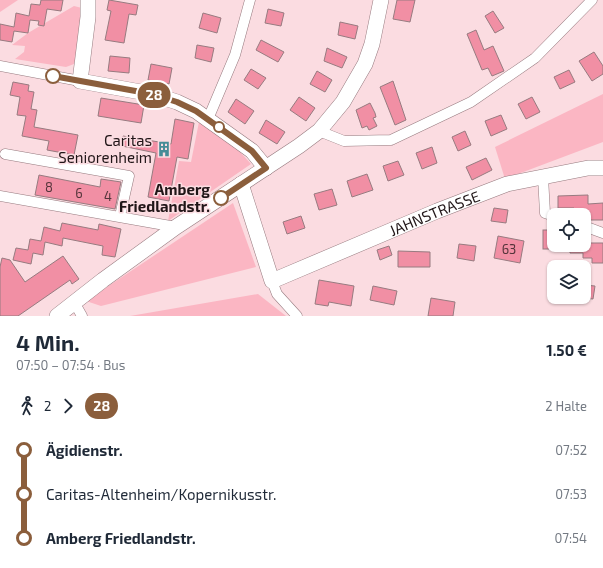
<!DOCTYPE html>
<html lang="de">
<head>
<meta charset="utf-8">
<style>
	:root { --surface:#fff; --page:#f2f2f3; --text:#1f2937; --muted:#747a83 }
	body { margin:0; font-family:"Exo 2",sans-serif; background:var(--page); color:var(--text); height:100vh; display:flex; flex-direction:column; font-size:15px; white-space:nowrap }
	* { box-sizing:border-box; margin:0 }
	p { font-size:13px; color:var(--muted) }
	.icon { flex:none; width:22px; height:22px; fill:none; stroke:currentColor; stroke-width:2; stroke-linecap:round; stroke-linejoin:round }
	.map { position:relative; height:316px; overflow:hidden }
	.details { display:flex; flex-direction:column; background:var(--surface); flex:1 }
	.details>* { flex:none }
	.badge { padding:0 8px; border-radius:13px; font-size:14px; line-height:26px }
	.tools { position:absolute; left:547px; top:208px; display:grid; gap:8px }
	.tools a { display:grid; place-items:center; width:44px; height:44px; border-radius:8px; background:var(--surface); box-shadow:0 1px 3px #0004; font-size:20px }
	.map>.badge { position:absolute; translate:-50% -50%; box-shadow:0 0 0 2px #fff }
	.legs { display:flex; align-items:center; gap:6px; height:44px; padding:0 16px; font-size:13px }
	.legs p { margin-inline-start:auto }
	.head { display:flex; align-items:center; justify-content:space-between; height:68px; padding:0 16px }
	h1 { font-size:22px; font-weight:700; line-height:30px }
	ul { padding:0 16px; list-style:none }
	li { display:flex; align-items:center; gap:14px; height:44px; font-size:15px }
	li i { display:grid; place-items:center; width:6px; height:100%; margin:0 5px; background:currentColor }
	li i::after { content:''; width:10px; height:10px; margin:-5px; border:3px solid; border-radius:50%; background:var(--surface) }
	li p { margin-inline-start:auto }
	li:first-child i { background:linear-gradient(#0000 50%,currentColor 0) }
	li:last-child i { background:linear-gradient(currentColor 50%,#0000 0) }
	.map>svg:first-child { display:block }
	.green { fill:#fbb6c3 }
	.building { fill:#f18fa4; stroke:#977b80 }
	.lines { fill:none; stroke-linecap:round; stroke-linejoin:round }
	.street-casing { stroke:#967a7f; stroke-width:11 }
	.secondary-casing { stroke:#967a7f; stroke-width:16 }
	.street { stroke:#fff; stroke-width:10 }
	.secondary { stroke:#fff; stroke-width:15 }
	.line-1-casing { stroke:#fff; stroke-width:9 }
	.line-1 { stroke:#8b5e3c; stroke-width:6 }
	.stop-1-dot { fill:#fff; stroke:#8b5e3c; stroke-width:2 }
	.labels { text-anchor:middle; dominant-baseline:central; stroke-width:3; stroke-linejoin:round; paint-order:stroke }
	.number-label { font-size:13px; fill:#54343a }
	.poi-label { font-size:15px; fill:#201517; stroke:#fbdce1; text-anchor:end }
	.stop-label { font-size:15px; font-weight:bold; fill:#201517; stroke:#fbdce1; text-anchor:end }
	.street-label { font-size:15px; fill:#201517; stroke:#fbdce1 }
</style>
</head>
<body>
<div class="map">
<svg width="603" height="316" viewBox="0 0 603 316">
	<rect width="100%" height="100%" fill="#fbdce1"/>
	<!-- green -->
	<g class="green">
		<polygon points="0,0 18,0 0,12"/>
		<polygon points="74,6 82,8 77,55 74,64 66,67 15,59 24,52 25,46 12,45 28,33"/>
		<polygon points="603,94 603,142 505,179 495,147"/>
		<polygon points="199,122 233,144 251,164 168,221 179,161 191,162"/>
		<polygon points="233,203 256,267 101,306 86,301"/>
		<polygon points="258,294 286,316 130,316"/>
	</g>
	<!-- building -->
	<g class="building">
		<polygon points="41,0 63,0 61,11 47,9 44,26 38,25 39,21 30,20 28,33 14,31 12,42 0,40 0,24 14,27 16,13 29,16 31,4 40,5"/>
		<polygon points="109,0 138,5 136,15 129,14 124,43 105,40 111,11 107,10"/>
		<polygon points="397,0 415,0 410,22 393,19"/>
		<polygon points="268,9 284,13 281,26 265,23"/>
		<polygon points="493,11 504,28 495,33 485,16"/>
		<polygon points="203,13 221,18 217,33 199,28"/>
		<polygon points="340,22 358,26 355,39 338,35"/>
		<polygon points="476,30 484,50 493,46 504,71 492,76 488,68 482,70 467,34"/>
		<polygon points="261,40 284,52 278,62 256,50"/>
		<polygon points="197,45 214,48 211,62 195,58"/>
		<polygon points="327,48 347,57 342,68 324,61"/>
		<polygon points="594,52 603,66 603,74 592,81 579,61"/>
		<polygon points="110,56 130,58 129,73 108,71"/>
		<polygon points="151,64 172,68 169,84 148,80"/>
		<polygon points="251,69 266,78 258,89 244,80"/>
		<polygon points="569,70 575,82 560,89 554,77"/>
		<polygon points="317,71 332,80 325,92 310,84"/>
		<polygon points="393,81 406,120 395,125 380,87"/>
		<polygon points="13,82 29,85 28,91 34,92 31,109 37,110 34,127 78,135 74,155 47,150 49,141 22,136 26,116 17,115 20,97 10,95"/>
		<polygon points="299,97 315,108 306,121 290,110"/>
		<polygon points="532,97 540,112 526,119 518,104"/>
		<polygon points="101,98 144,105 141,123 98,116"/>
		<polygon points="236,99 254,111 245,124 228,112"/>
		<polygon points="370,103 375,113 376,117 373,118 377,126 369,130 367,126 362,128 356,110"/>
		<polygon points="501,115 507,129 491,136 485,121"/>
		<polygon points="175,119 194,123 188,159 177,157 169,201 148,197 156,153 122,146 123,136 171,144"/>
		<polygon points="266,120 285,132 277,144 259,133"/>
		<polygon points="465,131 471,145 458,151 452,137"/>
		<polygon points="432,147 437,163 422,169 416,153"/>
		<polygon points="486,158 492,170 472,180 466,167"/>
		<polygon points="398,161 404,175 388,181 383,166"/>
		<polygon points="367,174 373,190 352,197 347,181"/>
		<polygon points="39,175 100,187 101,179 121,182 115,209 35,195"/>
		<polygon points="332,189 337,205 319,210 314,194"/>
		<polygon points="588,195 588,204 603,203 603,220 588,220 588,213 574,213 574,208 558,208 558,196"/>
		<polygon points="494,208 508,210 506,223 491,221"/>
		<polygon points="301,216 305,228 287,234 283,222"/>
		<polygon points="62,223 98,230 99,224 121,229 115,257 102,255 103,246 63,238 62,246 45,242 43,255 33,253 31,264 13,260 16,248 28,250 30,239 41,241 44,227 60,231"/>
		<rect x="543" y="230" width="11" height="19"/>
		<polygon points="498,236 524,241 520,263 494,258"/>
		<polygon points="584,243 603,243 603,263 592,263 592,258 583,258 583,253 570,253 570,245 584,245"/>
		<polygon points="459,244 476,246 474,261 457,258"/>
		<polygon points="389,246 392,255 380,260 377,250"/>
		<polygon points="398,251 430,252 430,267 398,267"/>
		<polygon points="63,256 79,279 72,284 70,280 18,316 0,316 0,267 2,258 10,260 25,282"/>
		<polygon points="319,280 354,286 351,306 329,302 328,306 315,304"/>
		<polygon points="584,285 595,286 593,299 584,298"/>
		<polygon points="373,286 397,291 394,305 370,300"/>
		<polygon points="431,298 455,302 453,316 428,316"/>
	</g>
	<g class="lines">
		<!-- street casing -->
		<g class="street-casing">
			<g id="street">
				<polyline points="0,66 80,81"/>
				<polyline points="208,119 235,55 250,0"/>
				<polyline points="319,131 344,141 391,140 471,102 535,58 592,0"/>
				<polyline points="5,154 129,176 120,216"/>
				<polyline points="543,177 545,213 554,216"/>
				<polyline points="0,196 176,227"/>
				<polyline points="584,226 603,233"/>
				<polyline points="272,281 277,294 297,316"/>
				<polyline points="74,302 82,316"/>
			</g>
		</g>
		<!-- secondary casing -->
		<g class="secondary-casing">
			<g id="secondary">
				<polyline points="88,0 88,17 80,81 152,94 177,102 196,111 252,151 266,168"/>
				<path id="s1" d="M 241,184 L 272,281 L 437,211 L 507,184 L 588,168 L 603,168"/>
				<polyline points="57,316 103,280 176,227 299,146 319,131 343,102 365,64 372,44 381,0"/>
			</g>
		</g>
		<!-- street -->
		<use href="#street" class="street"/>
		<!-- secondary -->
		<use href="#secondary" class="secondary"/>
	</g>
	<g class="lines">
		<!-- line-1 casing -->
		<g class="line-1-casing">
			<polyline id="line-1" points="53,76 152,94 177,102 196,111 252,151 266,168 221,198"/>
		</g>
		<!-- line-1 -->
		<use href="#line-1" class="line-1"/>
	</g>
	<!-- icons -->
	<defs>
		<g id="building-bare" transform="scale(1.2)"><path d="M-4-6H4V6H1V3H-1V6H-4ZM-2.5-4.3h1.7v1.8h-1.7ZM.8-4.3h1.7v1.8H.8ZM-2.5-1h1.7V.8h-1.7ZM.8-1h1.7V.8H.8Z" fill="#468c97" stroke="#fbdce1" stroke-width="2.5" paint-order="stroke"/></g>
	</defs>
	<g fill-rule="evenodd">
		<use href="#building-bare" x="164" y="149"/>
	</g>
	<!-- markers -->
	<g class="stop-1-dot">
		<circle cx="53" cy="76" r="7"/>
		<circle cx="219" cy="127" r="5"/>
		<circle cx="221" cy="198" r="7"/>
	</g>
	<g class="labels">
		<!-- number labels -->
		<g class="number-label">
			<text x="49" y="187">8</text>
			<text x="79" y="193">6</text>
			<text x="108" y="196">4</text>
			<text x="509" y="249">63</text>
		</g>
		<!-- poi labels -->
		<g class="poi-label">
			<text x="152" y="140">Caritas<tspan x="152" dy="17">Seniorenheim</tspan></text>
		</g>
		<!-- stop labels -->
		<g class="stop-label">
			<text x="210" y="189">Amberg<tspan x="210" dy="17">Friedlandstr.</tspan></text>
		</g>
		<!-- street labels -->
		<g class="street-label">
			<text stroke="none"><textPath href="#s1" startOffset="278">JAHNSTRASSE</textPath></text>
		</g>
	</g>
</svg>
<div class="tools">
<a><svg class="icon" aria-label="locate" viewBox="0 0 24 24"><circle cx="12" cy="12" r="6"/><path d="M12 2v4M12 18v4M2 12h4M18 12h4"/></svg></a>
<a><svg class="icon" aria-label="layers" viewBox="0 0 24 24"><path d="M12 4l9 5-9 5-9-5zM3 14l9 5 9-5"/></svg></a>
</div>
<b class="badge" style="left:154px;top:95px;background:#8b5e3c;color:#fff">28</b>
</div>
<section class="details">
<div class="head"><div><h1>4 Min.</h1><p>07:50 – 07:54 · Bus</p></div><b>1.50 €</b></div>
<div class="legs"><svg class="icon" aria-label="walk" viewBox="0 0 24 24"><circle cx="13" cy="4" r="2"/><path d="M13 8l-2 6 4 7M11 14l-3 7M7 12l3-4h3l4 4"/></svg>2<svg class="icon" aria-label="forward" viewBox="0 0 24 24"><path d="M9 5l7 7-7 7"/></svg><b class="badge" style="background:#8b5e3c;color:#fff">28</b><p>2 Halte</p></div>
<ul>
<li><i style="color:#8b5e3c"></i><b>Ägidienstr.</b><p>07:52</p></li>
<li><i style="color:#8b5e3c"></i><span>Caritas-Altenheim/Kopernikusstr.</span><p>07:53</p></li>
<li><i style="color:#8b5e3c"></i><b>Amberg Friedlandstr.</b><p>07:54</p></li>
</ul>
</section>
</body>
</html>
